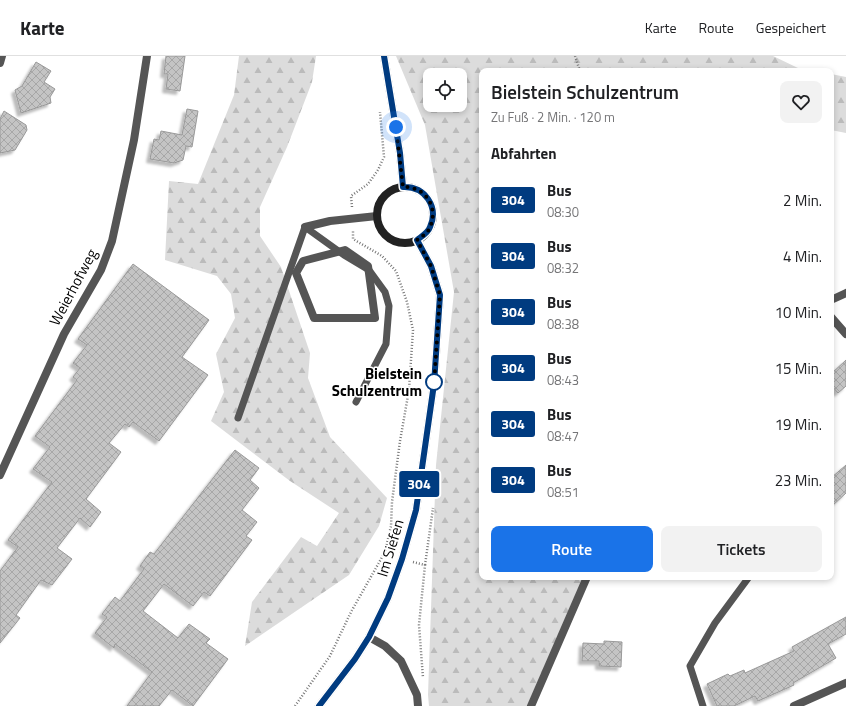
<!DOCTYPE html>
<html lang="de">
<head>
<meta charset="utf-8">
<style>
	:root { --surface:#fff; --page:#f2f2f2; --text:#202124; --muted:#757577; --line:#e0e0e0; --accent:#1a73e8 }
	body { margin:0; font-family:"Titillium Web",sans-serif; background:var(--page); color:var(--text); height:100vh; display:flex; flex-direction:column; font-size:15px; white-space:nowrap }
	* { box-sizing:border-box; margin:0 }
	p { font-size:13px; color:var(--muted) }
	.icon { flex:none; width:22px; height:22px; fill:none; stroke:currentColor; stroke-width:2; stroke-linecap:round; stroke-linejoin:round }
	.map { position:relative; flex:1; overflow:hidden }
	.sheet { position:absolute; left:479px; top:12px; width:355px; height:512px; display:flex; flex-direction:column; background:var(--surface); border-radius:8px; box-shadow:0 2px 6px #0003 }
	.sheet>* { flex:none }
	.badge { padding:0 8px; border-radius:3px; font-size:14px; line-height:26px }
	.fabs { position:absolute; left:423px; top:12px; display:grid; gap:8px }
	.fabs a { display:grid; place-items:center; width:44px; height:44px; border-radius:8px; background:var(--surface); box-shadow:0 2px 6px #0003; font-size:20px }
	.you { position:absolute; width:20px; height:20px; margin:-10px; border:3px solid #fff; border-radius:50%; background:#1a73e8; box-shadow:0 0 0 6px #1a73e833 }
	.map>.badge { position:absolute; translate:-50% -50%; box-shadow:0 0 0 2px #fff }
	h2 { padding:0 12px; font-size:15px; line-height:36px }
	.round { display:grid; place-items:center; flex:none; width:42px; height:42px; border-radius:8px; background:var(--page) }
	.headline { display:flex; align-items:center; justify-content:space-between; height:68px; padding:0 12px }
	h1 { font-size:19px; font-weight:600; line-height:30px }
	.primary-button { display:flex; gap:8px; margin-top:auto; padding:8px 12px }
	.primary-button a { flex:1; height:46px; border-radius:8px; background:var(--accent); color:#fff; font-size:16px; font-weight:600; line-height:46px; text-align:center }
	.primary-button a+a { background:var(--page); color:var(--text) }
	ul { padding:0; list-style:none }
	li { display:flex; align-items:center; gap:12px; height:56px; padding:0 12px }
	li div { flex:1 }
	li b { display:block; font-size:15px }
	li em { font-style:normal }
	li .badge { min-width:44px; font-weight:700; text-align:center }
	header { display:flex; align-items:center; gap:24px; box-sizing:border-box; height:56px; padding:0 20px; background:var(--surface); border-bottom:1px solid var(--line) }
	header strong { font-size:19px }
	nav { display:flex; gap:22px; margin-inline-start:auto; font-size:14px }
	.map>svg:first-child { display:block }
	.forest { fill:url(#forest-firs); fill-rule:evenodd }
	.building { fill:url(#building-cross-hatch); stroke:#999; filter:url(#shadow) }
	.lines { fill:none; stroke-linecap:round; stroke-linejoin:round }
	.path { stroke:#777; stroke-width:2.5; stroke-dasharray:1 2; stroke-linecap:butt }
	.lane { stroke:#555; stroke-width:7 }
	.street { stroke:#555; stroke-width:8 }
	.secondary { stroke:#222; stroke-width:8 }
	.line-casing { stroke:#fff; stroke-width:9 }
	.line { stroke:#003b80; stroke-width:6 }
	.walk { stroke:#000; stroke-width:4; stroke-dasharray:0 7.2 }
	.stop-dot { fill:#fff; stroke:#003b80; stroke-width:2 }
	.labels { text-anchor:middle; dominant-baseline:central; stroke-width:3; stroke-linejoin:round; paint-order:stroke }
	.street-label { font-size:15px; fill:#000; stroke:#fff }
	.stop-label { font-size:15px; font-weight:bold; fill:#000; stroke:#fff; text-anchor:end }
</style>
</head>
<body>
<header>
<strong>Karte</strong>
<nav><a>Karte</a><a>Route</a><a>Gespeichert</a></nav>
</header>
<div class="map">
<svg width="846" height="650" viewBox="0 0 846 650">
	<defs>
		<pattern id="forest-firs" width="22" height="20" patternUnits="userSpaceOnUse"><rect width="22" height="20" fill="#dcdcdc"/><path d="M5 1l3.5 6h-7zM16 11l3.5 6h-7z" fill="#bbb"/></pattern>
		<pattern id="building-cross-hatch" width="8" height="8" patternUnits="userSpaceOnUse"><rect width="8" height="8" fill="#c4c4c4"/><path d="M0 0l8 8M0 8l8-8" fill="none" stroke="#a7a7a7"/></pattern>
		<filter id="shadow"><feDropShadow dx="-3.5" dy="3.5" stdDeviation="1" flood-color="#0004"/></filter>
	</defs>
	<rect width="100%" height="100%" fill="#fff"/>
	<!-- forest -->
	<g class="forest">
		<polygon points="239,0 316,0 312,26 287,91 260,151 260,180 281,211 310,297 308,322 330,381 387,442 379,470 349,519 245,590 252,546 301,481 317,490 339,457 290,425 211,365 224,336 216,298 235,262 231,238 217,220 165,204 169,125 198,128 234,39"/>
		<path d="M 396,0 L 773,0 L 798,12 L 814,15 L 482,15 L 482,521 L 583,521 L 527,650 L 429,650 L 428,639 L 436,409 L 454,236 L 425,69 ZM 430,19 L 460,19 L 460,49 L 430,49 Z"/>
		<polygon points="831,18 846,21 846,77 831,74"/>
	</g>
	<!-- building -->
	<g class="building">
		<polygon points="166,0 185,0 180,35 166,33 168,18 164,18"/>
		<polygon points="36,6 51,15 44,26 55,33 50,41 51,47 21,57 15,34 22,30"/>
		<polygon points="187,53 198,55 192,91 186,90 183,104 174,107 150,103 154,83 159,84 161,75 182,79"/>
		<polygon points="4,55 26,69 27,74 15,94 0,97 0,63"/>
		<polygon points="133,208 209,264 182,301 208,319 159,385 133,366 129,371 125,368 109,387 121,396 86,443 101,456 90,471 80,462 57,492 72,503 52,529 41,524 16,559 20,562 0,587 0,515 18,491 8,484 52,426 33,413 50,391 35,380 77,324 73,321 80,312 73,307 87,289 78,283"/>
		<polygon points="846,304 846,330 838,337 831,329 831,318"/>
		<polygon points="235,394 259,412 250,424 259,432 242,454 257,466 246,480 252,484 210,540 204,536 193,550 164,528 143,555 178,582 189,568 210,583 206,587 228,603 193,650 172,634 159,650 127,650 152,616 115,588 114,592 95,577 107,561 102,558 115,541 120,545 144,513 140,510 150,496 154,498"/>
		<polygon points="846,409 846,437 831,451 831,422"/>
		<polygon points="846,561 846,578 828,588 836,602 793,627 794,629 758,645 755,640 734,650 717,650 707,628 728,618 730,620 744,614 745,617 794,595 792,591"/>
		<polygon points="604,585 622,586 621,611 599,610 599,605 582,605 583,587 604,588"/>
	</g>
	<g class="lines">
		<!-- path -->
		<g class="path">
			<polyline points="575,0 580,15"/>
			<polyline points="352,151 351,140 368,128 378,114 384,101 380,56"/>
			<polyline points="413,506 425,509 419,569 423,622"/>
			<polyline points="425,509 433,452"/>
			<polyline points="295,650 330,600 351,556 385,496 391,470 392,446 400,385 409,334 413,274 407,246 396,215 382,200 353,183 353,174"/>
		</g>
		<!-- lane -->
		<g class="lane">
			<polyline points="238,362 305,171 344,199 369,214 385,236 389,250 386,288 356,346"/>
			<polyline points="703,650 690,610 715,567 749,521"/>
		</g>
		<!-- street -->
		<g class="street">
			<polyline points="0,7 2,0"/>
			<polyline points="305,171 330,165 377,160"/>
			<polygon points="345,194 368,210 375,262 314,262 296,217 303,205"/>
			<polyline points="831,244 846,237"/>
			<polyline points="831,261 846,278"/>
			<polyline points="0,419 64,278 101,214 112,185 134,84 147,0"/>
			<polyline points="369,581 385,590 401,605 417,639 418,650"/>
			<polyline points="531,650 587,521"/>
			<polyline points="794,650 846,627"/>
		</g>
		<!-- secondary -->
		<g class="secondary">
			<polyline points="384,0 400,97 403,131"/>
			<circle cx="405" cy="159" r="28"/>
			<polyline points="319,650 355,603 369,581 388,542 402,503 416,454 434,328 440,239 431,210 417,184"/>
		</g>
	</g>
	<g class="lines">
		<!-- line casing -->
		<g class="line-casing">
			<path id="line" d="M 319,650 L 355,603 L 369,581 L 388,542 L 402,503 L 416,454 L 434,328 L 440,239 L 431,210 L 417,184 C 422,180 428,177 430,171 C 439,151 425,130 403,131 L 400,97 L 384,0"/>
		</g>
		<!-- line -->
		<use href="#line" class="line"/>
		<!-- walk -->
		<path class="walk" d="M 396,71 L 403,131 C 425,130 439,151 430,171 C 428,177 422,180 417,184 L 431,210 L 440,239 L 434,328 L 434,326"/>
	</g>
	<!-- markers -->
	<circle class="stop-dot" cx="434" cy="326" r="8"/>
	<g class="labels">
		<!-- street labels -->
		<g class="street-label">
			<text transform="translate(73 231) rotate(-62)">Weierhofweg</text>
			<text transform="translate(390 492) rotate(-73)">Im Siefen</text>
		</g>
		<!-- stop labels -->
		<g class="stop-label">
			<text x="422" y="317">Bielstein<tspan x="422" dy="17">Schulzentrum</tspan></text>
		</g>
	</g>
</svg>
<div class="fabs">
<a><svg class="icon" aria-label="locate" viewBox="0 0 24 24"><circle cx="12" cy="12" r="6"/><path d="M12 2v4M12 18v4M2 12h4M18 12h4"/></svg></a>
</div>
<div class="you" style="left:396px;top:71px"></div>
<b class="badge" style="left:419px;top:428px;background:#003b80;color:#fff">304</b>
<section class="sheet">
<div class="headline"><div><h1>Bielstein Schulzentrum</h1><p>Zu Fuß · 2 Min. · 120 m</p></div><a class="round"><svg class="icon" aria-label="heart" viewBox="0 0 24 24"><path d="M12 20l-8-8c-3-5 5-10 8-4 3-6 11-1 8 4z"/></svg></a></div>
<h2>Abfahrten</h2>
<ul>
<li><span class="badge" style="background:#003b80;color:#fff">304</span><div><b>Bus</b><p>08:30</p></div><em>2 Min.</em></li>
<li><span class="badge" style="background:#003b80;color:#fff">304</span><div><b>Bus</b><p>08:32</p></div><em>4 Min.</em></li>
<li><span class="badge" style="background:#003b80;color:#fff">304</span><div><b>Bus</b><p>08:38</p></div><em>10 Min.</em></li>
<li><span class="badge" style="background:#003b80;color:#fff">304</span><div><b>Bus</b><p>08:43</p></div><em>15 Min.</em></li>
<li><span class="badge" style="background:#003b80;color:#fff">304</span><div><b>Bus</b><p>08:47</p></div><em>19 Min.</em></li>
<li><span class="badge" style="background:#003b80;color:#fff">304</span><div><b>Bus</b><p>08:51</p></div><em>23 Min.</em></li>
</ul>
<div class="primary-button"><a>Route</a><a>Tickets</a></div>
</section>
</div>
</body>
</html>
